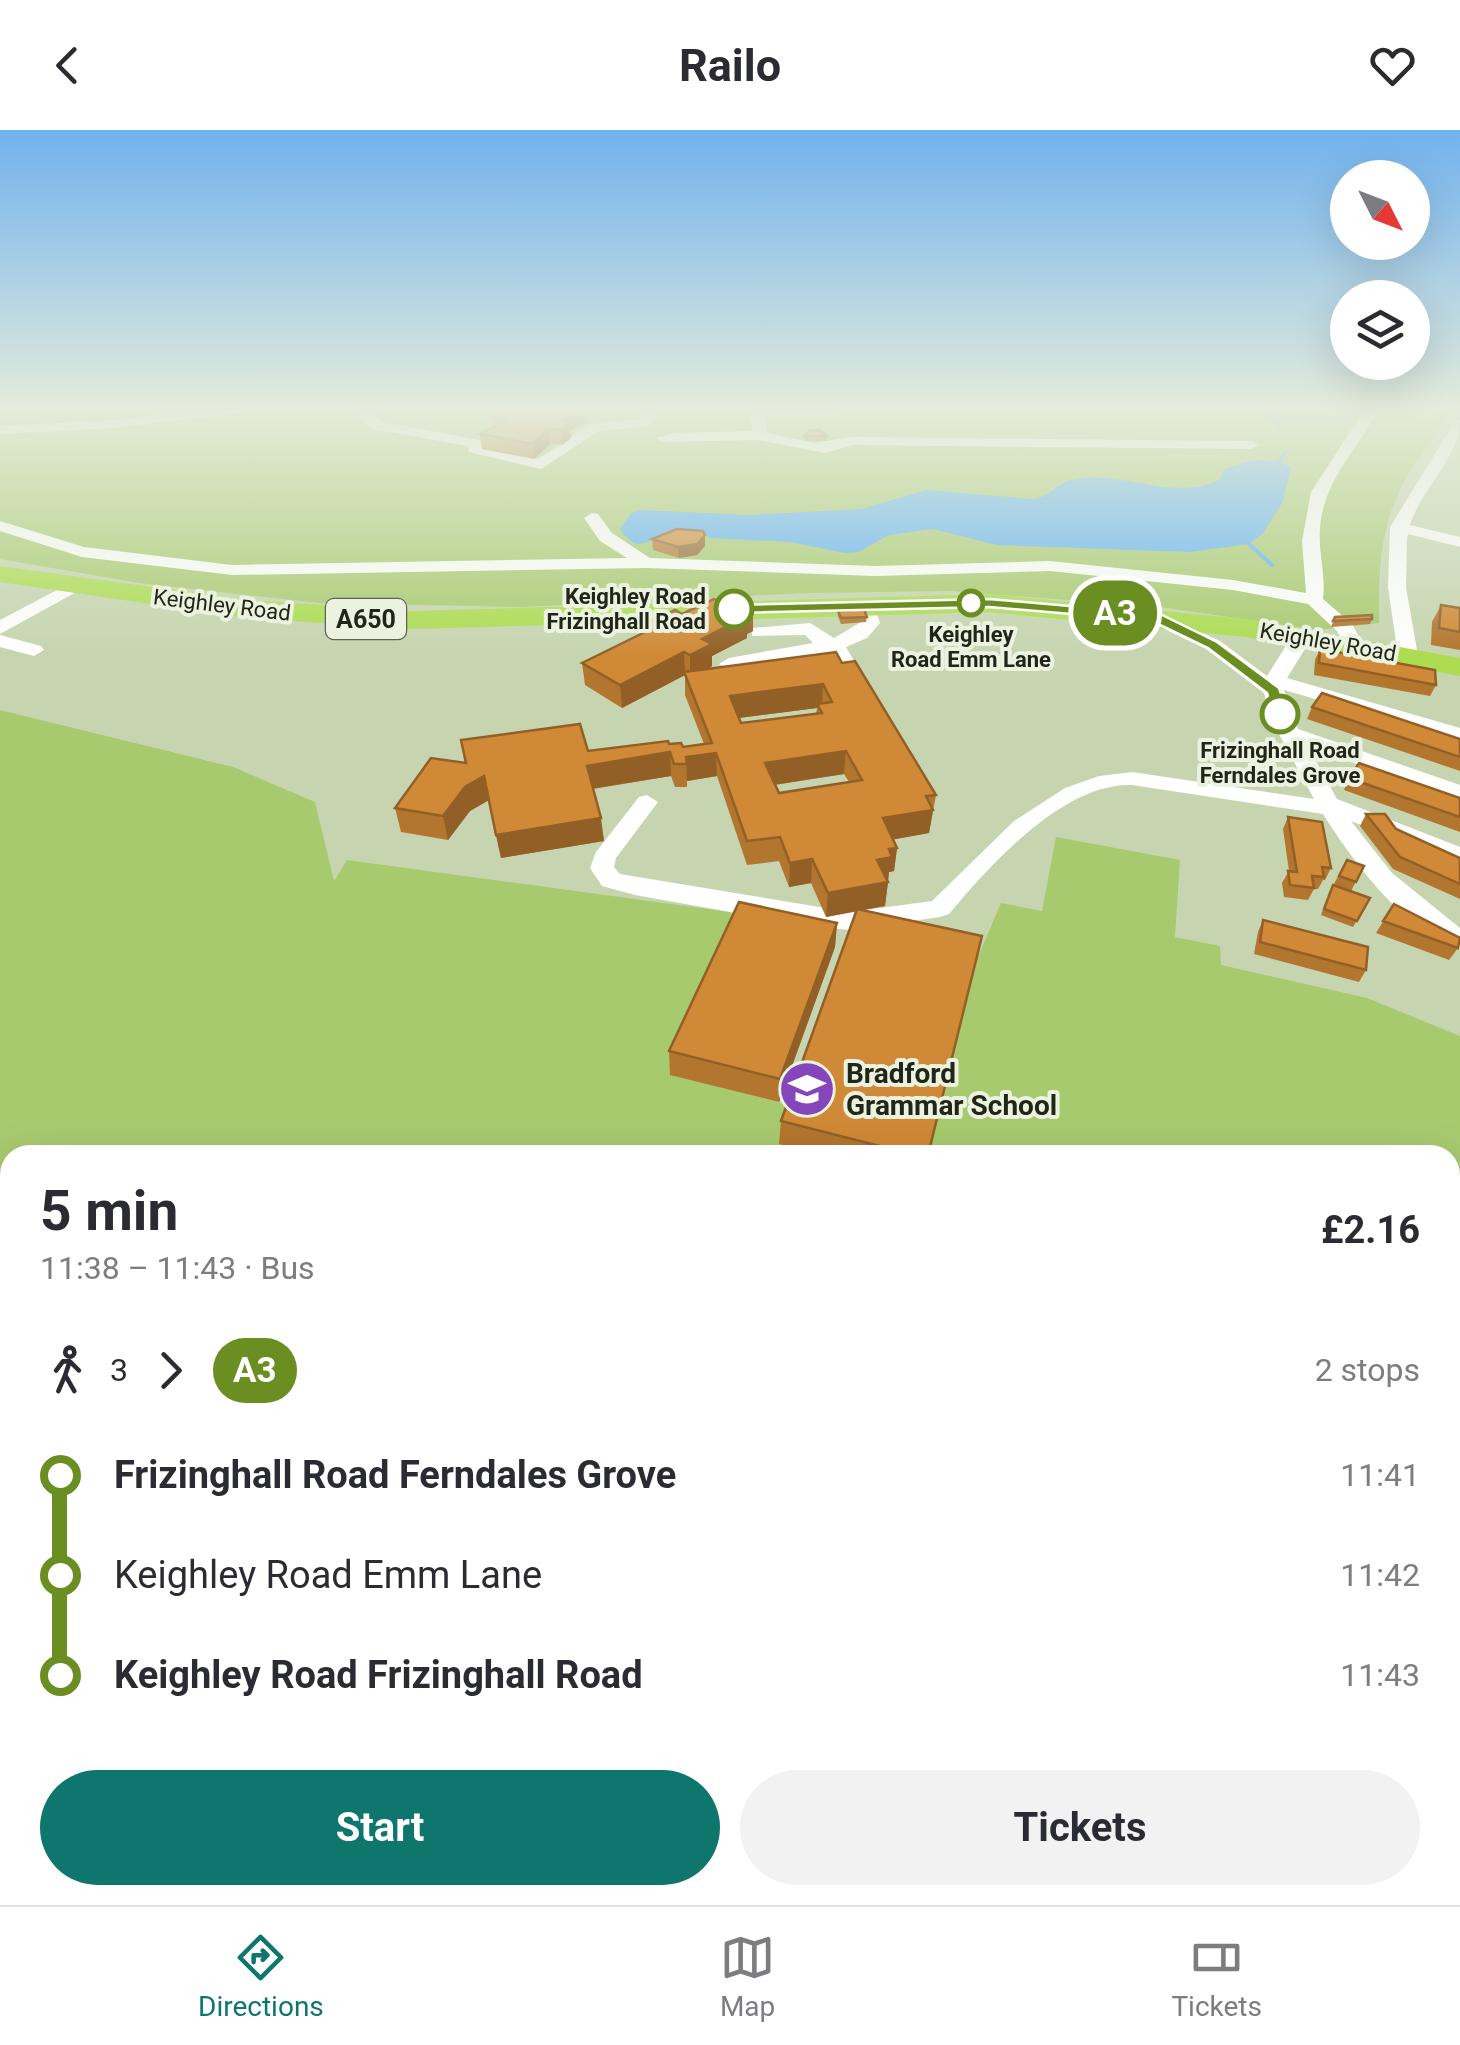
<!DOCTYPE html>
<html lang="en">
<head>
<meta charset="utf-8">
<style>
	:root { --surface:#fff; --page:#f2f2f3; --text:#2b2b33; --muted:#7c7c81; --line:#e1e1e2; --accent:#0f766e }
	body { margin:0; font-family:Roboto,sans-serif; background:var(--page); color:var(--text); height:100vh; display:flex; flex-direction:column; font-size:38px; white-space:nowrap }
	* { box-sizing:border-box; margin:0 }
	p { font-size:32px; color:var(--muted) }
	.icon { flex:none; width:55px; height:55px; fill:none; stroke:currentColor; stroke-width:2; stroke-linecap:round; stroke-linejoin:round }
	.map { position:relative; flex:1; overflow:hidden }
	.side { position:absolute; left:0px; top:1015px; width:1460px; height:760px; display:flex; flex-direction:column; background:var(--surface); border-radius:30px 30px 0 0; box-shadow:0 10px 40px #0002 }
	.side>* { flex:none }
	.badge { padding:0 20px; border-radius:32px; font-size:35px; line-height:65px }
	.needle { width:65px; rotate:132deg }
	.fabs { position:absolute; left:1330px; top:30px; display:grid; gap:20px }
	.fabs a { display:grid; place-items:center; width:100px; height:100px; border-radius:50%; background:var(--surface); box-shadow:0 10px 40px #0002; font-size:50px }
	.map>.badge { position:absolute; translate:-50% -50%; box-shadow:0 0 0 5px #fff }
	.legs { display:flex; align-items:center; gap:15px; height:110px; padding:0 40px; font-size:32px }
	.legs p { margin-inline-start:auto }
	.head { display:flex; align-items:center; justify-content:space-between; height:170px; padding:0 40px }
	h1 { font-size:55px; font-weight:700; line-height:75px }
	.action { display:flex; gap:20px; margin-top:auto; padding:20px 40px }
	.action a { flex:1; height:115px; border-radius:60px; background:var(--accent); color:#fff; font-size:40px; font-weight:700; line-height:115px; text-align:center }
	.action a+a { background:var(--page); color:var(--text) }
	ul { padding:0 40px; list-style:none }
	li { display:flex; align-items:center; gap:35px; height:100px; font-size:38px }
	li i { display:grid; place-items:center; width:15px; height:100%; margin:0 12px; background:currentColor }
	li i::after { content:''; width:25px; height:25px; margin:-12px; border:8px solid; border-radius:50%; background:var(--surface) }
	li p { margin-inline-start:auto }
	li:first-child i { background:linear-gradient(#0000 50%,currentColor 0) }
	li:last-child i { background:linear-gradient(currentColor 50%,#0000 0) }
	header { display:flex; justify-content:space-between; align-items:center; height:130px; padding:0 40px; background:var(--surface); font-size:45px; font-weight:700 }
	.tab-bar { display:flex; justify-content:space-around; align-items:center; height:140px; border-top:2px solid var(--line); background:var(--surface); font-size:28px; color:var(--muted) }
	.tab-bar a { display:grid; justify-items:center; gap:5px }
	.tab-bar .selected { color:var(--accent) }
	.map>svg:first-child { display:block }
	.green { fill:#a8ca6f }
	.water { fill:#5db0f6 }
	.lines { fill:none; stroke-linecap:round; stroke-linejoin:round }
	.stream { stroke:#5db0f6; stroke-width:4 }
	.minor { fill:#fff; fill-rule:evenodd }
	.highway { fill:#acdc51; fill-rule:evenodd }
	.rail { stroke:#323928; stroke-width:11; stroke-dasharray:26 26; stroke-linecap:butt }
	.wall { fill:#b3762e; fill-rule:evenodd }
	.shaded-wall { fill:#926026 }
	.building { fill:#d08936; stroke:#926026; stroke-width:2.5; fill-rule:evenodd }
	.line-1 { fill:#6b8e23; stroke:#fff; stroke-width:2.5 }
	.stop-1-dot { fill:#fff; stroke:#6b8e23; stroke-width:5 }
	.labels { text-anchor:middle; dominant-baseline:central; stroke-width:8; stroke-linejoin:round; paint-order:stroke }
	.far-stop-label { font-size:22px; font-weight:bold; fill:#212618; stroke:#ebf3e0 }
	.far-street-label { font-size:22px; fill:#212618; stroke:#ebf3e0 }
	.shield { fill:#ebf3e0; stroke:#5e6454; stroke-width:2.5 }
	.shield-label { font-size:25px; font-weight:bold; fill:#212618 }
	.poi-label { font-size:28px; font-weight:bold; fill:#212618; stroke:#ebf3e0; text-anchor:start }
</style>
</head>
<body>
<header><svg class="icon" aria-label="back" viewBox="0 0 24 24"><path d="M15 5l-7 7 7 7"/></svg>Railo<svg class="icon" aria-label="heart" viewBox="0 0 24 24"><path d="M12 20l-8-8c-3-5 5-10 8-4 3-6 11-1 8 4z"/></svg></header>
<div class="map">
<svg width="1460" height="1775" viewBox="0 0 1460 1775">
	<rect width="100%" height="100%" fill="#c6d5b0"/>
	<!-- green -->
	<g class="green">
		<path d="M 0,279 L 1452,279 C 1439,301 1422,321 1409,343 C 1380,390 1378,440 1379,493 L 1319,500 L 1160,477 L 951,461 L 806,463 L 522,477 L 319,473 L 139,453 L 0,429 Z"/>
		<polygon points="0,580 233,637 315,672 334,751 347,730 730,782 738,796 671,944 793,976 780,1013 824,1025 10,1025 10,1071 0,1068"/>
		<polygon points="1056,707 1180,730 1175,807 1220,816 1221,835 1367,868 1460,906 1460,1436 1450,1434 1450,1025 928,1025 977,829 1001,773 1042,781"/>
	</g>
	<!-- water -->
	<path class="water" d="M 1254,330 L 1280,331 L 1291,338 L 1282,373 L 1263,403 L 1249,414 L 1190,422 L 997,415 L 933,399 L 889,405 L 858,422 L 845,423 L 790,412 L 709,408 L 705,404 C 691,407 675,403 663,407 C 641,412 637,423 620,399 L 631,383 L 641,380 L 749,385 L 862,379 L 926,360 L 1034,369 C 1055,365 1056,350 1083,348 C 1127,343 1177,371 1219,350 L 1224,339 Z"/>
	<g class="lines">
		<!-- stream -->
		<g class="stream">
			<polyline points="1272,279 1270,288 1279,298"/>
			<polyline points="1270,288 1345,289 1351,279"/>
			<polyline points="1280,331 1285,322"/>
			<polyline points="1249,414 1272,435"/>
		</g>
		<!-- minor -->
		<g class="minor">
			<polygon points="206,279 246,279 239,283 114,298 0,304 0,296 114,290"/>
			<polygon points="359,279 373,279 374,285 383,292 480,310 499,300 509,300 509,306 488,318 538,329 590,294 640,289 647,279 661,279 649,296 599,301 541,339 469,322 468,316 373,299 362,290"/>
			<polygon points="503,279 525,279 535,284 515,300 508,296 518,286"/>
			<polygon points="756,279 841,279 841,284 836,285 765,286 767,303 814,313 851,307 1251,311 1258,315 1251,319 853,315 825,323 759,310 663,312 656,308 675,303 752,301 751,286"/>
			<path d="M 1365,279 L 1379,279 C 1357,320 1324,349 1320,398 C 1318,422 1326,445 1323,469 L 1352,494 L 1364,516 L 1354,522 L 1347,520 L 1337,501 L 1308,474 L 1233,460 L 1050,441 L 875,446 L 646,438 L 232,445 L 82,427 L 0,401 L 0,391 L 84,417 L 232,435 L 627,428 L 600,411 L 584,388 L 592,383 L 598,384 L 612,403 L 650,428 L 875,436 L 1050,431 L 1233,450 L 1306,463 L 1302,411 L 1311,362 Z"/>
			<path d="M 1460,290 C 1460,327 1421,359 1410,395 L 1460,407 L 1460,417 L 1408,404 L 1407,409 L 1406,457 L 1418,526 L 1408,532 L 1398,526 L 1388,457 L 1390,397 L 1455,291 Z"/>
			<polygon points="74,451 83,456 80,460 0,504 0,490"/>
			<polygon points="865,469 874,475 880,493 867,508 846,517 873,564 870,568 856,568 829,522 729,540 719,534 729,528 813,513 805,505 752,506 752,498 810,493 834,508 861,492 856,475"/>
			<path d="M 1155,481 L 1220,511 L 1267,546 L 1294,503 L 1308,503 L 1308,514 L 1287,548 L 1460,598 L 1460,611 L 1284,560 L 1298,599 L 1460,655 L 1460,670 L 1308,617 L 1337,669 L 1460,717 L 1460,734 L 1351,691 L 1392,743 L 1460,798 L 1460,819 C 1405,803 1352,730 1323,684 L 1132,655 C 1064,652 989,736 949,784 L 940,787 L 850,800 L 809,796 L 635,765 L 602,756 L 590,738 L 596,722 L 639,667 L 647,665 L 658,672 L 616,728 L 614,737 L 620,744 L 850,782 L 932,771 L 1014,691 L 1065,658 L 1099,646 L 1132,642 L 1314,669 L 1272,591 L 1264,563 L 1206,519 L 1148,491 L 1148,483 Z"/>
			<polygon points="0,505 41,516 44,520 34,526 0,517"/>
			<polygon points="0,1410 10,1413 10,1453 0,1450"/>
		</g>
		<!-- highway -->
		<polygon class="highway" points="0,436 247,470 413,481 989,464 1246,489 1460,528 1460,546 1246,507 989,482 413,499 247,488 0,452"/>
		<!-- rail -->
		<g class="rail">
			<polyline points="0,1705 10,1709"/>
			<polyline points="0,1743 10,1748"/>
			<polyline points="48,1765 70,1775"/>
			<polyline points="136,1765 159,1775"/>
		</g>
	</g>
	<!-- wall -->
	<g class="wall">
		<polygon points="523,279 586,279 588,292 570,301 571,308 562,315 550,314 534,329 482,319 480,304 492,297 491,286 518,282"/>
		<rect x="804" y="306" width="23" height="5"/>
		<polygon points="652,409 705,416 697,425 679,428 653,420"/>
		<polygon points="1441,475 1460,478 1460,520 1431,515 1432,492"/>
		<polygon points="838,481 867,487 866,492 841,494 838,486"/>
		<path d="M 682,484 L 753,501 L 747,504 L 747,508 L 712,526 L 712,536 L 707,539 L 842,533 L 936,665 L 929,703 L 893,709 L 897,718 L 894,741 L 889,742 L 888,751 L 885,776 L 861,780 L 928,1025 L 824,1025 L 779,1014 L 781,991 L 857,781 L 826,787 L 811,753 L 789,757 L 779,731 L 747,735 L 717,646 L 687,651 L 687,657 L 675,657 L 671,646 L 593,659 L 604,711 L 501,728 L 489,670 L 470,681 L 448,710 L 401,702 L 395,678 L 466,633 L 669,614 L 683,617 L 704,614 L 685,565 L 685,545 L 622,578 L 585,555 L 582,533 L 644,503 L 643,495 ZM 817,578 L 816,584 L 741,593 L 739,588 ZM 844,644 L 849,652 L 779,663 L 775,655 Z"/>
		<polygon points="1335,487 1372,489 1370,494 1331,497"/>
		<polygon points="1320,519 1436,555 1430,566 1314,545 1315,530"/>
		<polygon points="1312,577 1460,609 1460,641 1307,589"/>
		<polygon points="1349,648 1460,668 1460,702 1344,660"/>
		<polygon points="1366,684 1396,699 1460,728 1460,769 1393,739 1360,696"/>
		<polygon points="1288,687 1331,738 1325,750 1323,750 1318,759 1314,759 1308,770 1284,767 1282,753 1289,741 1283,699"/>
		<polygon points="1347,730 1364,736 1351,761 1370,768 1353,797 1321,785 1330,761"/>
		<polygon points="1394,774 1458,818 1449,830 1376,803"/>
		<polygon points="1263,790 1366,840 1359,852 1254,824 1258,802"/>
		<polygon points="837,793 835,817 779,972 670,945 669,921"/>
		<polygon points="0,1194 10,1197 10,1394 0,1390"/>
	</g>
	<!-- shaded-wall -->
	<g class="shaded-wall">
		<polygon points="584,279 586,279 588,292 570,301 571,308 562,315 560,300 562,290"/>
		<polygon points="549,299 550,314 534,329 532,314"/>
		<polygon points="705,405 705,416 697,425 679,428 678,417"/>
		<polygon points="753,479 753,501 747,504 747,508 712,526 712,536 690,548 690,525 702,509"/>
		<polygon points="684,522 685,545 622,578 620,555"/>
		<polygon points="823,554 822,577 817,574 817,578 730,589 730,566"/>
		<polygon points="846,621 844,644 765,656 765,633"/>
		<polygon points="670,622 671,646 589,659 587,636"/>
		<polygon points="716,623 717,646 687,651 686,627"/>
		<polygon points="484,646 489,670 470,681 448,710 443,686 465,657"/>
		<polygon points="933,680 929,703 880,712 883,688"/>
		<polygon points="601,688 604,711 501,728 496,705"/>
		<polygon points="897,718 894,741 889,742 888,751 874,754 877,730 889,719"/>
		<polygon points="812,729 811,753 789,757 790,733"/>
		<polygon points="888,752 885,776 826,787 828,763"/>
		<polygon points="837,793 835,817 779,972 780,949"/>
	</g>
	<!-- building -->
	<g class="building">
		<polygon points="502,279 518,282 523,279 584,279 562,290 569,293 560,300 549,299 532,314 480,304 508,289 491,286"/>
		<polygon points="811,300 820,300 827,306 804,306"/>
		<polygon points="677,399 703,401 705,405 697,414 678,417 652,409"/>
		<polygon points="714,469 731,477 740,472 753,479 743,484 747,486 702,509 712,514 690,525 684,522 620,555 582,533 651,499 643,495 675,480 682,484"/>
		<polygon points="1441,475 1460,478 1460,502 1439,498"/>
		<polygon points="864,479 867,487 841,488 838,481"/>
		<polygon points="1372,485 1372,489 1333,491 1335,487"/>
		<polygon points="1320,519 1435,540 1436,555 1319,533"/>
		<path d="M 836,522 L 842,533 L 855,531 L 936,665 L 926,666 L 933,680 L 883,688 L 897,718 L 889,719 L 892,727 L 877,730 L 888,752 L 828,763 L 812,729 L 790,733 L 780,707 L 747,711 L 716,623 L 686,627 L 687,634 L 674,634 L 670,622 L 587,636 L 601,688 L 496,705 L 484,646 L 465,657 L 443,686 L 395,678 L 431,628 L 466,633 L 461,610 L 580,594 L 588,621 L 668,611 L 669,614 L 681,613 L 683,617 L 712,613 L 684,542 ZM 823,554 L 832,572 L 817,574 L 822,583 L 741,593 L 730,566 ZM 846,621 L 862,650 L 779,663 L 765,633 Z"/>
		<polygon points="1322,563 1460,609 1460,627 1312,577"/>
		<polygon points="1359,633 1460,668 1460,687 1349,648"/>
		<polygon points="1366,684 1385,684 1396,699 1460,728 1460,754 1400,727"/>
		<polygon points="1288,687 1322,692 1331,738 1322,737 1324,747 1312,746 1314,758 1290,755 1288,741 1297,742"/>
		<polygon points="1347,730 1364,736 1356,752 1339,746"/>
		<polygon points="1333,755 1370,768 1357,791 1324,779"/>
		<polygon points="739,772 837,793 780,949 669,921"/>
		<polygon points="1394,774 1460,808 1458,818 1383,791"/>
		<polygon points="857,779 982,806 928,1025 915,1025 781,991"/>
		<polygon points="1263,790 1368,817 1366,840 1260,812"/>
		<polygon points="0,1194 10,1197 10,1386 0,1382"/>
	</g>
	<!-- sky -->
	<linearGradient id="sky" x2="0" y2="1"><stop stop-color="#70b2ee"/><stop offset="0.53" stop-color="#e5ecdb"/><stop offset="1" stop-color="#e5ecdb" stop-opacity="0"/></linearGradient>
	<rect width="1460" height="527" fill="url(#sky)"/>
	<!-- line-1 -->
	<polygon class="line-1" points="989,469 1160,484 1217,512 1279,558 1287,584 1275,587 1267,563 1208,518 1152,491 989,477 734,483 728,479 734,475"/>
	<!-- icons -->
	<defs>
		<g id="school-disc" transform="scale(2.875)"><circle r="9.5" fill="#8546bb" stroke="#ebf3e0"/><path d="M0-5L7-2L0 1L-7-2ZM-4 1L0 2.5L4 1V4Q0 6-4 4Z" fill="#fff"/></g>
	</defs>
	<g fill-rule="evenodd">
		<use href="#school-disc" x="807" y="959"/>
	</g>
	<!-- markers -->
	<g class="stop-1-dot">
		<circle cx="971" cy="473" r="12"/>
		<circle cx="734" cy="479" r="18"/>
		<circle cx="1280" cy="584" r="18"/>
	</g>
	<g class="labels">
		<!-- far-stop labels -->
		<g class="far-stop-label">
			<text x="706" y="466" text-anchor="end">Keighley Road<tspan x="706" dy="25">Frizinghall Road</tspan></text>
			<text x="971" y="504">Keighley<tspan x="971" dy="25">Road Emm Lane</tspan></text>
			<text x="1280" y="620">Frizinghall Road<tspan x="1280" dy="25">Ferndales Grove</tspan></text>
		</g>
		<!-- far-street labels -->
		<g class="far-street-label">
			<text transform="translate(222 475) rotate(7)">Keighley Road</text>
			<text transform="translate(1328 512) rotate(10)">Keighley Road</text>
		</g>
		<!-- shield labels -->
		<rect class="shield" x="326" y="469" width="80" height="40" rx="8"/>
		<g class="shield-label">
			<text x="366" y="489">A650</text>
		</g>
		<!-- poi labels -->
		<g class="poi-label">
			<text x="846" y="943">Bradford<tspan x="846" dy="32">Grammar School</tspan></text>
		</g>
	</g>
</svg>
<div class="fabs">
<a><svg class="needle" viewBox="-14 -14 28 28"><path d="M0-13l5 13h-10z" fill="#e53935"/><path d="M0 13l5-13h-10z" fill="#7c7c81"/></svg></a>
<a><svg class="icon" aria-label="layers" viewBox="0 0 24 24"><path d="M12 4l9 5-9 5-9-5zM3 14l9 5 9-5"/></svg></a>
</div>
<b class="badge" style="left:1115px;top:483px;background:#6b8e23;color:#fff">A3</b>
<section class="side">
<div class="head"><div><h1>5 min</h1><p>11:38 – 11:43 · Bus</p></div><b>£2.16</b></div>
<div class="legs"><svg class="icon" aria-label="walk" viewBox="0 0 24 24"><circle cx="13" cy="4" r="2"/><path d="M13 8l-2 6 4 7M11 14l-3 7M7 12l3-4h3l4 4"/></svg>3<svg class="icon" aria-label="forward" viewBox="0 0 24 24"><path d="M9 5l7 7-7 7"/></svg><b class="badge" style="background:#6b8e23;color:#fff">A3</b><p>2 stops</p></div>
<ul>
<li><i style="color:#6b8e23"></i><b>Frizinghall Road Ferndales Grove</b><p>11:41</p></li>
<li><i style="color:#6b8e23"></i><span>Keighley Road Emm Lane</span><p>11:42</p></li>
<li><i style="color:#6b8e23"></i><b>Keighley Road Frizinghall Road</b><p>11:43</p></li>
</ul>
<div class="action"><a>Start</a><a>Tickets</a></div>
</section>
</div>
<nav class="tab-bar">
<a class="selected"><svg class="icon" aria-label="directions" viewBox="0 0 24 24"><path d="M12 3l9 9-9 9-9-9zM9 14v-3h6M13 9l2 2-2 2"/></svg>Directions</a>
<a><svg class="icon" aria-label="map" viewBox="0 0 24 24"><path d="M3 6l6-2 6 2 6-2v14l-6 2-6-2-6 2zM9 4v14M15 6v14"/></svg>Map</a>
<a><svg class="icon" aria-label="tickets" viewBox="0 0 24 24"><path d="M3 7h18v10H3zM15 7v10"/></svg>Tickets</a>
</nav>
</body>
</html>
